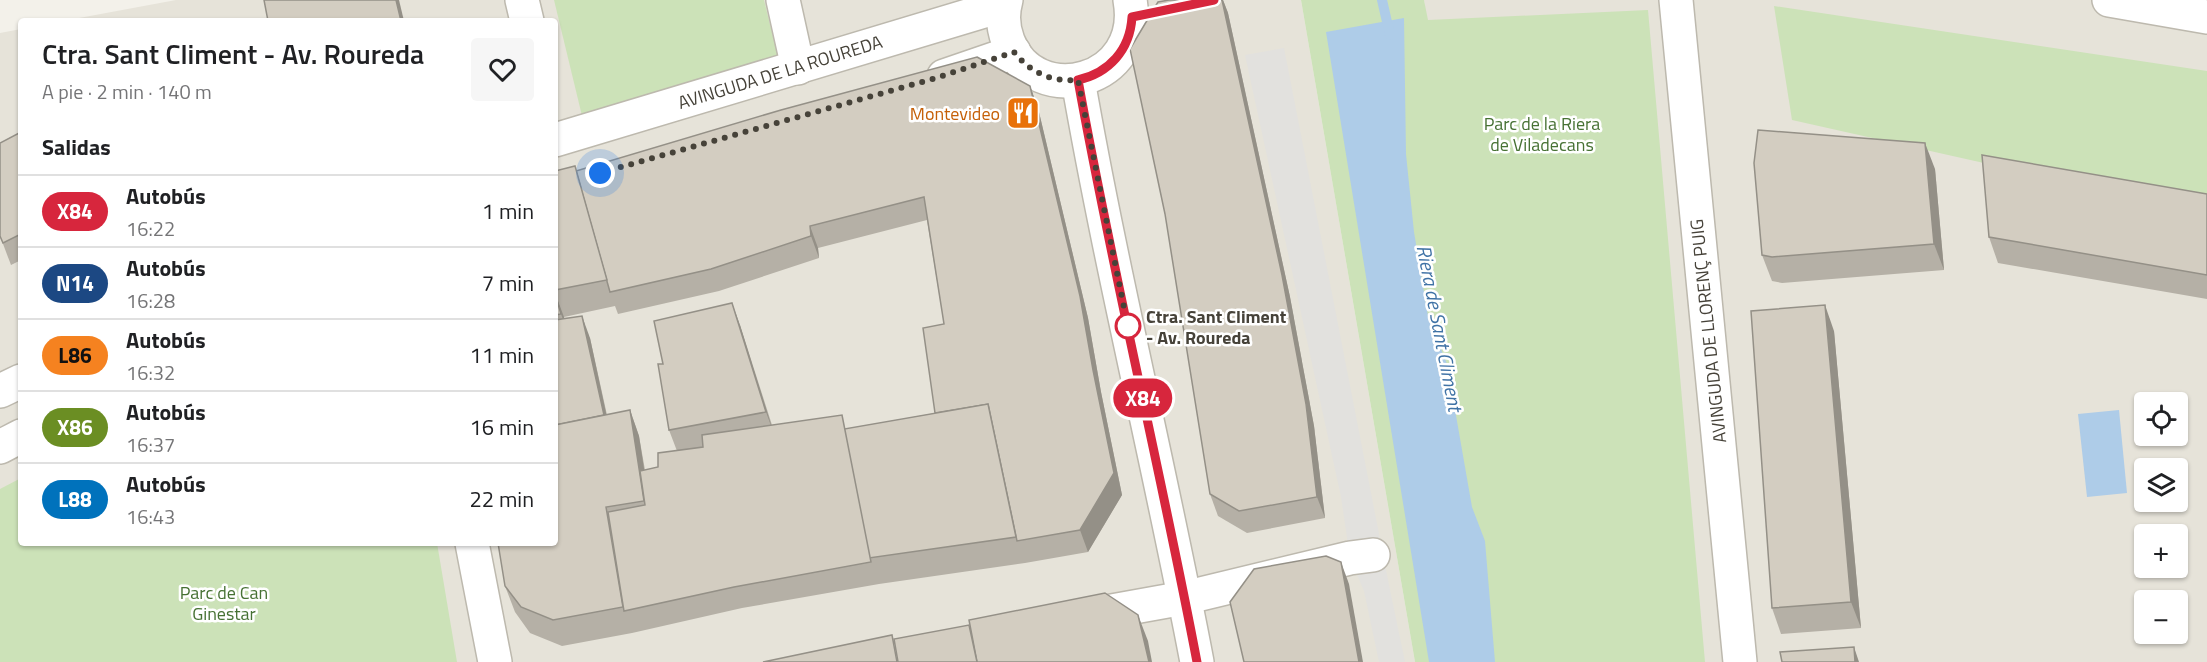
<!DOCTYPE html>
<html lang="es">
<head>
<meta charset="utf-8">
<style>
	:root { --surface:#fff; --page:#f6f6f6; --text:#202124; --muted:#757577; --line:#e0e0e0 }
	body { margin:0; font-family:"Titillium Web",sans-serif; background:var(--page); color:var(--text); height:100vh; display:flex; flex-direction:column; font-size:22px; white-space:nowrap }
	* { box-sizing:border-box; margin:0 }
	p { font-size:20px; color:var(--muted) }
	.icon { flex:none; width:33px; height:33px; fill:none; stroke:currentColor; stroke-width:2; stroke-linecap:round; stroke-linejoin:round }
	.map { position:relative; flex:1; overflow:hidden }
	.sheet { position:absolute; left:18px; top:18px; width:540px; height:528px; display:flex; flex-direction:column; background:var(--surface); border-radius:6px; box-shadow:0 2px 4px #0004 }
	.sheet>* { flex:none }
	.badge { padding:0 12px; border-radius:20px; font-size:21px; line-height:39px }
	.fabs { position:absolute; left:2134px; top:392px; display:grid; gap:12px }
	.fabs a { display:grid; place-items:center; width:54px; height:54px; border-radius:6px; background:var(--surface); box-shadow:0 2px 4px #0004; font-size:30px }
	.you { position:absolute; width:30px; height:30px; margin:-15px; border:4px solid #fff; border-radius:50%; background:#1a73e8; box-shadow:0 0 0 9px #1a73e833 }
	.map>.badge { position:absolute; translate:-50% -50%; box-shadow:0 0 0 3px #fff }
	h2 { padding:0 24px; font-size:22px; line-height:54px }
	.round { display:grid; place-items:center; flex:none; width:63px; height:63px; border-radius:6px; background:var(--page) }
	.headline { display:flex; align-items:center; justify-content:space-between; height:102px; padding:0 24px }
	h1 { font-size:28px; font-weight:600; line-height:45px }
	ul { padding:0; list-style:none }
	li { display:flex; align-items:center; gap:18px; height:72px; padding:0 24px; border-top:2px solid var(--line) }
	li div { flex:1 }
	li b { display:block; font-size:22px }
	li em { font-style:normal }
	li .badge { min-width:66px; font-weight:700; text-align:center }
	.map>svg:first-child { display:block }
	.residential { fill:#e6e3d9; fill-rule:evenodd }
	.green { fill:#cce2b8 }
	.parking { fill:#e2e1de }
	.water { fill:#aecce8 }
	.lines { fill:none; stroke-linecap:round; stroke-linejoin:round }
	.stream { stroke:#aecce8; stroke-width:10 }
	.minor-casing { stroke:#bdb9ae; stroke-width:36 }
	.tertiary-casing { stroke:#bdb9ae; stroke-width:36 }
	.minor { stroke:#fff; stroke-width:33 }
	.tertiary { stroke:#fff; stroke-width:33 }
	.wall { fill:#b5b0a6; fill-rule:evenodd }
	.shaded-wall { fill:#949087 }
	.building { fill:#d3cdc1; stroke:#949087; stroke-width:1.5 }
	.line-casing { stroke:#fff; stroke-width:14 }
	.line { stroke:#d7263d; stroke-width:9 }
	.walk { stroke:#464239; stroke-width:6; stroke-dasharray:0 10.8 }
	.stop-dot { fill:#fff; stroke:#d7263d; stroke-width:3 }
	.labels { text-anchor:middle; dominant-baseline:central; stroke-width:5; stroke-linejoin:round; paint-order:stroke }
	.street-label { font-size:18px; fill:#464239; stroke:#fff }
	.food-label { font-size:18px; fill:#c56008; stroke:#fff; text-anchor:end }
	.park-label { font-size:18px; fill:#467133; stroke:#fff }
	.stop-label { font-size:18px; font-weight:bold; fill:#464239; stroke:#fff; text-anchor:start }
	.water-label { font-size:20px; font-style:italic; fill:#3f72a5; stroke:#fff }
</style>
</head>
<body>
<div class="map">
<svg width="2207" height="662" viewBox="0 0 2207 662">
	<rect width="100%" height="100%" fill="#f3f1ea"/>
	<!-- residential -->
	<g class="residential">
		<polygon points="176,0 1301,0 1415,662 0,662 0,33 21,29 21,543 555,543 555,21 63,21"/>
		<path d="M 1424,0 L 2207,0 L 2207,662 L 1506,662 ZM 2145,402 L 2178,402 L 2178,435 L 2145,435 ZM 2145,468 L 2178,468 L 2178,501 L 2145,501 ZM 2145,534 L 2178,534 L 2178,567 L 2145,567 ZM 2145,600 L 2178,600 L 2178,633 L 2145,633 Z"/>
	</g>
	<!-- green -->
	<g class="green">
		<polygon points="554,0 764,0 778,57 583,120"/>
		<polygon points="1301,0 1424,0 1428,20 1648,10 1705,662 1415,662"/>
		<polygon points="1774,6 2207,71 2207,213 1792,120"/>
		<polygon points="21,478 21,543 437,543 457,662 0,662 0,489"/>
	</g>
	<!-- parking -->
	<polygon class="parking" points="1284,48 1389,585 1405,662 1379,662 1364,591 1350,558 1341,497 1245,55"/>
	<!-- water -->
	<g class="water">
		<polygon points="1404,18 1406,154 1414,232 1428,316 1447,364 1472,507 1485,541 1495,662 1429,662 1326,32"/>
		<polygon points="2119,410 2127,493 2087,497 2078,414"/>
	</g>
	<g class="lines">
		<!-- stream -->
		<polyline class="stream" points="1382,0 1390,35"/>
		<!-- minor casing -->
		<g class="minor-casing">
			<g id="minor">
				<polyline points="522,0 527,21"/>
				<polyline points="783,0 798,68"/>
				<polyline points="1676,0 1740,662"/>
				<polyline points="944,76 1014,52"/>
				<polyline points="555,140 1004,5"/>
				<polyline points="0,391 21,381"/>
				<polyline points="0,447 21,436"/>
				<polyline points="472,543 495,662"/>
				<polyline points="1084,616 1184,598 1350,558 1373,555"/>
			</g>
		</g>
		<!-- tertiary casing -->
		<g class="tertiary-casing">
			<g id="tertiary">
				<path d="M 1006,0 C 1002,14 1003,28 1008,41 C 1035,111 1145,83 1130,0"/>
				<polyline points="2109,0 2207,17"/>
				<path d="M 1078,80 C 1112,275 1160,467 1197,662"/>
			</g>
		</g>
		<!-- minor -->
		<use href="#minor" class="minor"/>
		<!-- tertiary -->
		<use href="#tertiary" class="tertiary"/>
	</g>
	<!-- wall -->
	<g class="wall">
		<polygon points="1169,0 1223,0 1228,13 1290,297 1314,426 1325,518 1247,533 1218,516 1210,494"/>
		<path d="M 1030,86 L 1038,108 L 1088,318 L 1101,392 L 1122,495 L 1088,552 L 1025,563 L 879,584 L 742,608 L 632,633 L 562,646 L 530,633 L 515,612 L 505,586 L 555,543 L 555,171 L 576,171 ZM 927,220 L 944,324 L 935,413 L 847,429 L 772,425 L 740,325 L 663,364 L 669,430 L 677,451 L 658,467 L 645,470 L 639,436 L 630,410 L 607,415 L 590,338 L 564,318 L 564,317 L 615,306 L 618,314 L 719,291 L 819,258 L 818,248 Z"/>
		<polygon points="21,132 21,260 11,265 0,236"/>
		<polygon points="1935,169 1944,270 1782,283 1772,281 1762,255"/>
		<polygon points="2207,194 2207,299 1998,263 1989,237"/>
		<polygon points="1834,331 1861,628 1781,634 1772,608"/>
	</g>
	<!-- shaded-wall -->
	<g class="shaded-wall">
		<polygon points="396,0 399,0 404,21 401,21"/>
		<polygon points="1222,0 1223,0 1228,13 1290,297 1314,426 1325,518 1317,497"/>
		<polygon points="1030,86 1038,108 1088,318 1101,392 1122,495 1088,552 1080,530 1093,370"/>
		<polygon points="1925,143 1935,169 1944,270 1934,244"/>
		<polygon points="810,226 818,248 819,258 811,236"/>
		<polygon points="555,293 564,317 570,340 561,314"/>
		<polygon points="732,303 740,325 774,434 766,412"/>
		<polygon points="1825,305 1834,331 1861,628 1851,602"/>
		<polygon points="582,316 590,338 612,441 604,419"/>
		<polygon points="630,410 639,436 653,527 644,501"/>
		<polygon points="1341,562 1349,584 1363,662 1359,662"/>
		<polygon points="1138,615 1148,641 1152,662 1149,662"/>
		<polygon points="1854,647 1859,662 1855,662"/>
	</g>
	<!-- building -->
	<g class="building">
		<polygon points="264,0 396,0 401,21 268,21"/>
		<polygon points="1169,0 1222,0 1282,275 1306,404 1317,497 1239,511 1210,494 1165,214 1130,49 1158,2"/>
		<polygon points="977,57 1030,86 1080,296 1093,370 1114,473 1080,530 1017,541 988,404 935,413 923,328 944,324 924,197 810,226 811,236 711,269 610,292 576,171 781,110"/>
		<polygon points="1758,130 1925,143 1934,244 1772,257 1762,255 1754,163"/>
		<polygon points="21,132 21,234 3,243 0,236 0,143"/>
		<polygon points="1982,155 2207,194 2207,275 1989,237"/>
		<polygon points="575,166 607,280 555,290 555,171"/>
		<polygon points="555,294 561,314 555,315"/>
		<polygon points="732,303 766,412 669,430 658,364 663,364 654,321"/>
		<polygon points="1825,305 1851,602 1772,608 1751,311"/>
		<polygon points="582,316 604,415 555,425 555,320"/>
		<polygon points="988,404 1016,537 869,558 844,429"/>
		<polygon points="630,410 644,501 606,507 623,607 553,620 521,607 505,586 498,543 555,543 555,425"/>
		<polygon points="842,415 871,562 734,587 624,611 608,512 645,505 640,471 658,467 658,453 703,447 702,435"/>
		<polygon points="1326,556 1341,562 1359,662 1244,662 1230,602 1254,569"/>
		<polygon points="1105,593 1138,615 1149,662 977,662 969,620"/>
		<polygon points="969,625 977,662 898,662 894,639"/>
		<polygon points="892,635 897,662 763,662"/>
		<polygon points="1854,647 1855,662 1782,662 1780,652"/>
	</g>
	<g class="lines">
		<!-- line casing -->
		<g class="line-casing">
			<path id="line" d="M 1197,662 C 1160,467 1113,275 1078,80 C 1109,73 1130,50 1132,17 L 1214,0"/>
		</g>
		<!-- line -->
		<use href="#line" class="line"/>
		<!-- walk -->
		<path class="walk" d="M 600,173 L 936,78 L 1014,52 C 1031,73 1051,82 1078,80 L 1129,332 L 1128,326"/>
	</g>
	<!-- icons -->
	<defs>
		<g id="restaurant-square" transform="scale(1.725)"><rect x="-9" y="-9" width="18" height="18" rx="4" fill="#e8710a" stroke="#fff"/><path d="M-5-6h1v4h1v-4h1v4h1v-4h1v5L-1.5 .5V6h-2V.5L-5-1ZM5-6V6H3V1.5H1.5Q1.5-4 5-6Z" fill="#fff"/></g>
	</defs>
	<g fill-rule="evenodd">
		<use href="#restaurant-square" x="1023" y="113"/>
	</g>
	<!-- markers -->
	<circle class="stop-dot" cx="1128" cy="326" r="12"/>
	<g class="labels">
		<!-- street labels -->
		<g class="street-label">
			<text transform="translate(780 72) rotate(-17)">AVINGUDA DE LA ROUREDA</text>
			<text transform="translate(1708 331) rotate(-96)">AVINGUDA DE LLORENÇ PUIG</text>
		</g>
		<!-- food labels -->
		<g class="food-label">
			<text x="1000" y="113">Montevideo</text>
		</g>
		<!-- park labels -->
		<g class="park-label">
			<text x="1542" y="123">Parc de la Riera<tspan x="1542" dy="21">de Viladecans</tspan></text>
			<text x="224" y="592">Parc de Can<tspan x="224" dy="21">Ginestar</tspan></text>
		</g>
		<!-- stop labels -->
		<g class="stop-label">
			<text x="1146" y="316">Ctra. Sant Climent<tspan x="1146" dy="21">- Av. Roureda</tspan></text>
		</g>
		<!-- water labels -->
		<g class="water-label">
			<text transform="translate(1440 328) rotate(79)">Riera de Sant Climent</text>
		</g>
	</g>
</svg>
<div class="fabs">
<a><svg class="icon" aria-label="locate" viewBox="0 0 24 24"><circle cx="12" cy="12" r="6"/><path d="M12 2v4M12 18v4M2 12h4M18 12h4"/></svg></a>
<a><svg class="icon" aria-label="layers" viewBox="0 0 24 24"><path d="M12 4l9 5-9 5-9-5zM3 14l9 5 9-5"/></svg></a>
<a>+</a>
<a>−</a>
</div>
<div class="you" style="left:600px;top:173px"></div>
<b class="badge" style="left:1143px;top:398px;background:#d7263d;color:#fff">X84</b>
<section class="sheet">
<div class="headline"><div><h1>Ctra. Sant Climent - Av. Roureda</h1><p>A pie · 2 min · 140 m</p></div><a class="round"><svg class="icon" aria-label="heart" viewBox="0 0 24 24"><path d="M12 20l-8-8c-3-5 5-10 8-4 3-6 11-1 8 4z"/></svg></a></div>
<h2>Salidas</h2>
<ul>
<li><span class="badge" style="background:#d7263d;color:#fff">X84</span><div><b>Autobús</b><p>16:22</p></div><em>1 min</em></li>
<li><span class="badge" style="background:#1c4883;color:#fff">N14</span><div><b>Autobús</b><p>16:28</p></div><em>7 min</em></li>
<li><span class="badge" style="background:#f58220;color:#111">L86</span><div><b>Autobús</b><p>16:32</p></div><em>11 min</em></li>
<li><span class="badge" style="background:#6b8e23;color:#fff">X86</span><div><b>Autobús</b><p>16:37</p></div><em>16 min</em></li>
<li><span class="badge" style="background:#0072bc;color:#fff">L88</span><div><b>Autobús</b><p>16:43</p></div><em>22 min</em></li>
</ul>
</section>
</div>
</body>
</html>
